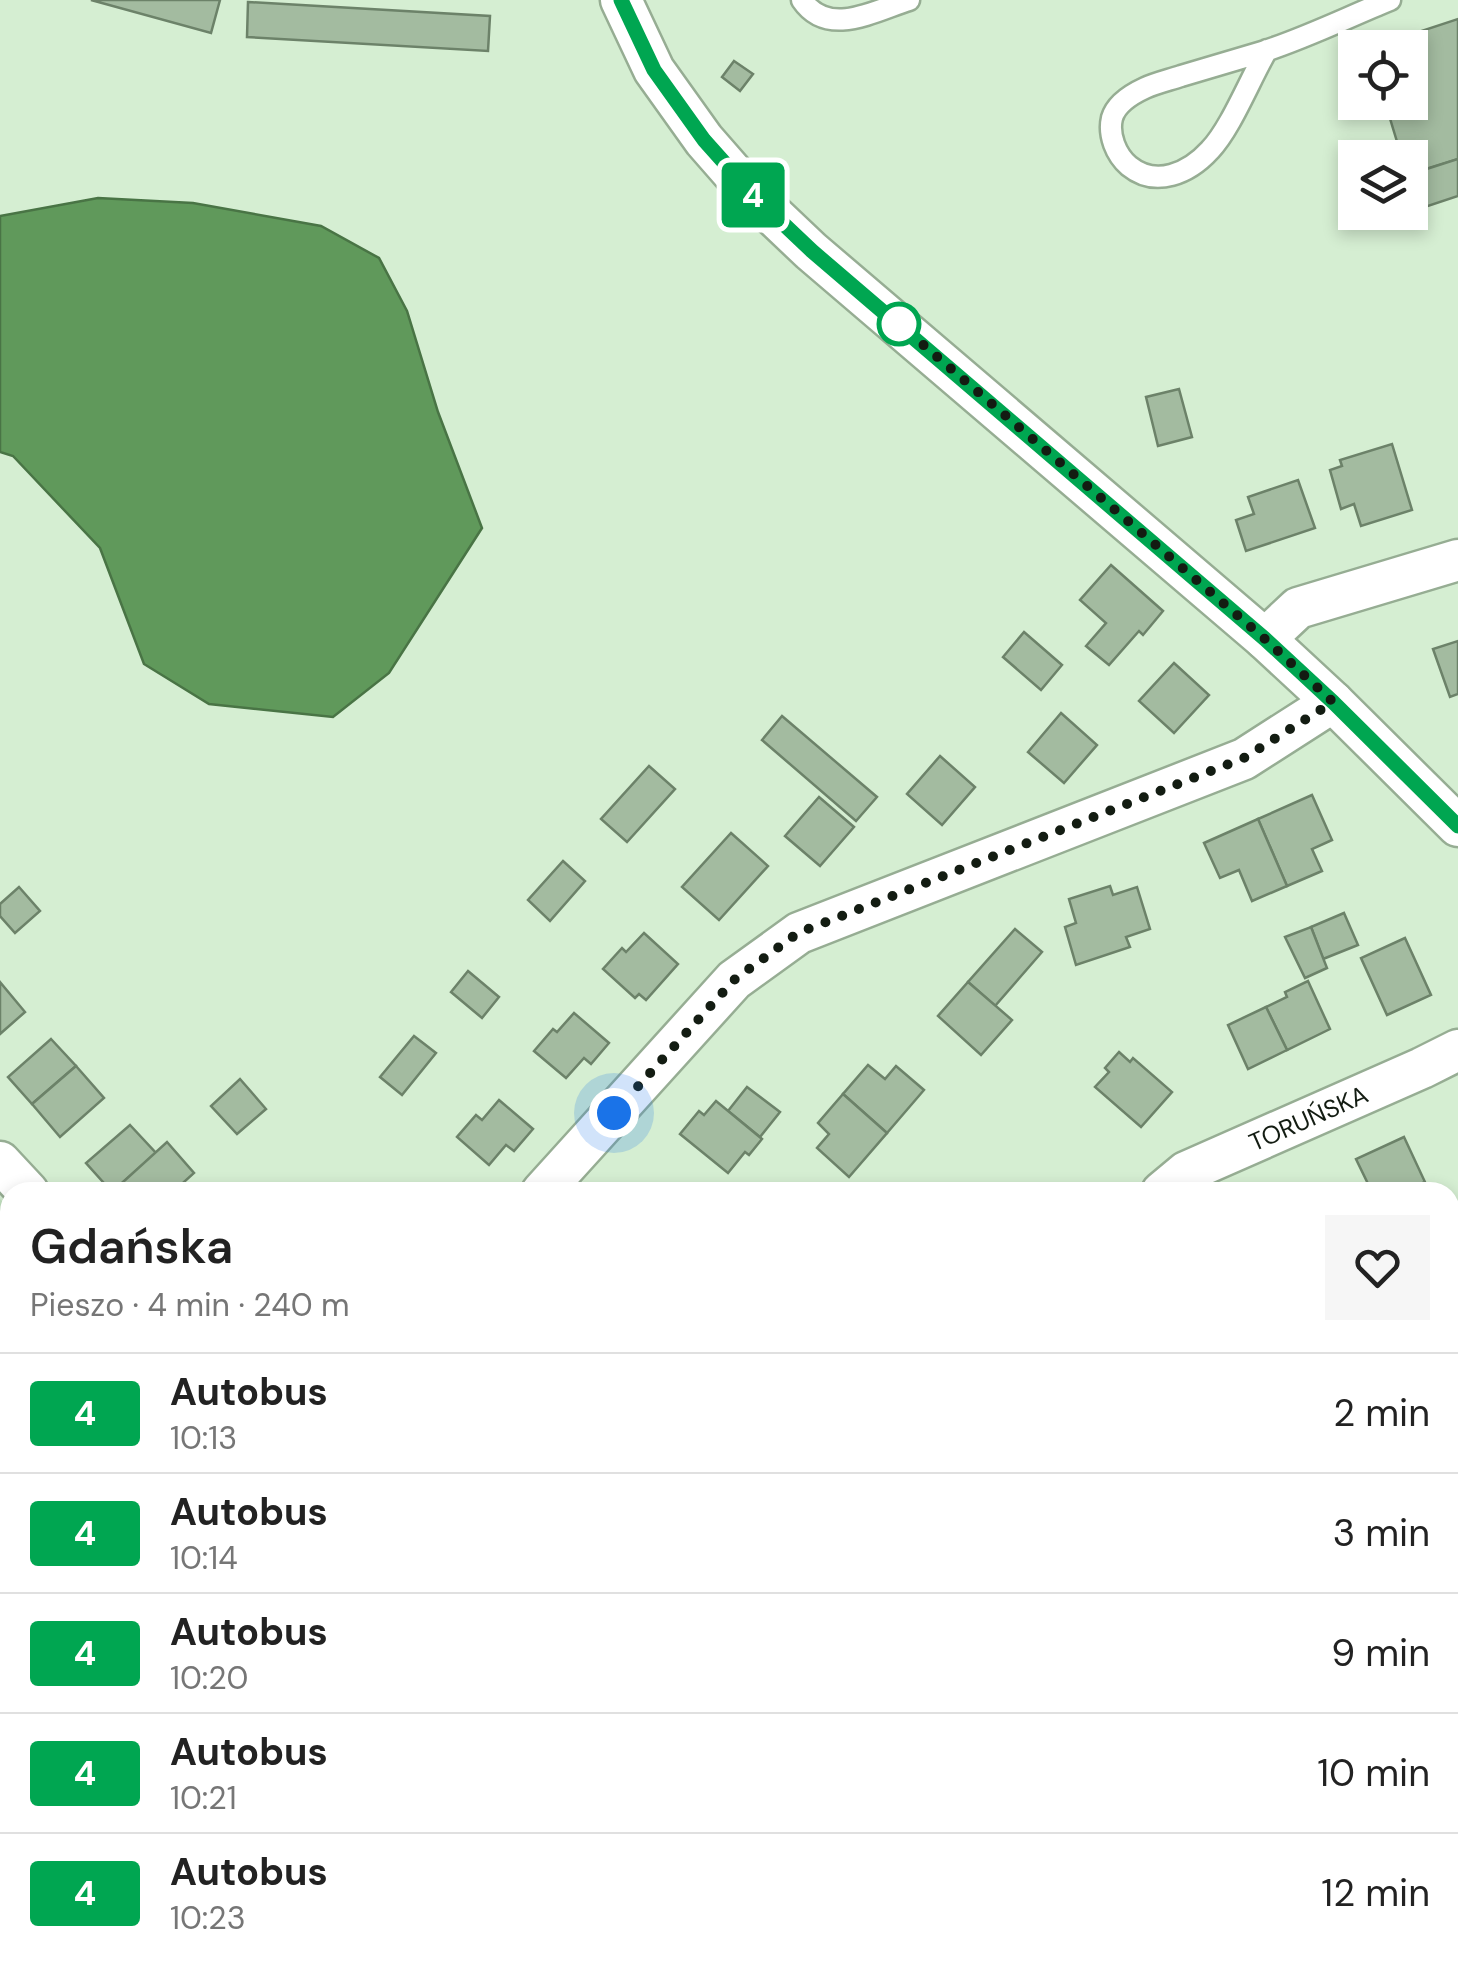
<!DOCTYPE html>
<html lang="pl">
<head>
<meta charset="utf-8">
<style>
	:root { --surface:#fff; --page:#f6f6f6; --text:#222; --muted:#767676; --line:#e0e0e0 }
	body { margin:0; font-family:"DM Sans",sans-serif; background:var(--page); color:var(--text); height:100vh; display:flex; flex-direction:column; font-size:38px; white-space:nowrap }
	* { box-sizing:border-box; margin:0 }
	p { font-size:32px; color:var(--muted) }
	.icon { flex:none; width:55px; height:55px; fill:none; stroke:currentColor; stroke-width:2; stroke-linecap:round; stroke-linejoin:round }
	.map { position:relative; flex:1; overflow:hidden }
	.drawer { position:absolute; left:0px; top:1182px; width:1460px; height:792px; display:flex; flex-direction:column; background:var(--surface); border-radius:30px 30px 0 0; box-shadow:0 5px 15px #0003 }
	.drawer>* { flex:none }
	.badge { padding:0 20px; border-radius:8px; font-size:35px; line-height:65px }
	.controls { position:absolute; left:1338px; top:30px; display:grid; gap:20px }
	.controls a { display:grid; place-items:center; width:90px; height:90px; border-radius:0px; background:var(--surface); box-shadow:0 5px 15px #0003; font-size:50px }
	.you { position:absolute; width:50px; height:50px; margin:-25px; border:8px solid #fff; border-radius:50%; background:#1a73e8; box-shadow:0 0 0 15px #1a73e833 }
	.map>.badge { position:absolute; translate:-50% -50%; box-shadow:0 0 0 5px #fff }
	.round { display:grid; place-items:center; flex:none; width:105px; height:105px; border-radius:0px; background:var(--page) }
	.head { display:flex; align-items:center; justify-content:space-between; height:170px; padding:0 30px }
	h1 { font-size:48px; font-weight:600; line-height:75px }
	ul { padding:0; list-style:none }
	li { display:flex; align-items:center; gap:30px; height:120px; padding:0 30px; border-top:2px solid var(--line) }
	li div { flex:1 }
	li b { display:block; font-size:38px }
	li em { font-style:normal }
	li .badge { min-width:110px; font-weight:700; text-align:center }
	.map>svg:first-child { display:block }
	.built { fill:#c5e4c2 }
	.water { fill:#60995b; stroke:#497445; stroke-width:2.5 }
	.building { fill:#a3bba0; stroke:#6c8269; stroke-width:2.5 }
	.lines { fill:none; stroke-linecap:round; stroke-linejoin:round }
	.lane-casing { stroke:#96ad93; stroke-width:25 }
	.street-casing { stroke:#96ad93; stroke-width:45 }
	.secondary-casing { stroke:#96ad93; stroke-width:60 }
	.lane { stroke:#fff; stroke-width:20 }
	.street { stroke:#fff; stroke-width:40 }
	.secondary { stroke:#fff; stroke-width:55 }
	.rail { stroke:#293428; stroke-width:8; stroke-dasharray:5 10; stroke-linecap:butt }
	.line-casing { stroke:#fff; stroke-width:22 }
	.line { stroke:#00a651; stroke-width:15 }
	.walk { stroke:#131c12; stroke-width:10; stroke-dasharray:0 18 }
	.stop-dot { fill:#fff; stroke:#00a651; stroke-width:5 }
	.labels { text-anchor:middle; dominant-baseline:central; stroke-width:10; stroke-linejoin:round; paint-order:stroke }
	.street-label { font-size:25px; fill:#131c12; stroke:#e2fbdf }
</style>
</head>
<body>
<div class="map">
<svg width="1458" height="1973" viewBox="0 0 1458 1973">
	<rect width="100%" height="100%" fill="#d5eed2"/>
	<!-- built -->
	<polygon class="built" points="0,1199 10,1209 10,1319 0,1313"/>
	<!-- water -->
	<polygon class="water" points="98,198 193,203 321,226 379,258 407,311 438,412 482,528 389,673 333,717 209,704 144,664 100,548 13,456 0,452 0,216"/>
	<!-- building -->
	<g class="building">
		<polygon points="91,0 220,0 211,33"/>
		<polygon points="248,2 490,16 488,51 247,37"/>
		<polygon points="1458,19 1458,159 1410,174 1410,158 1402,158 1385,102 1410,102 1410,48 1370,48"/>
		<polygon points="734,61 753,74 740,91 722,77"/>
		<polygon points="1458,159 1458,196 1422,208 1411,174"/>
		<polygon points="1179,389 1192,437 1158,446 1146,397"/>
		<polygon points="1392,444 1412,510 1361,526 1354,504 1341,509 1330,470 1342,466 1340,460"/>
		<polygon points="1298,480 1315,528 1246,551 1236,520 1254,514 1248,497"/>
		<polygon points="1111,565 1163,611 1143,635 1139,631 1109,665 1086,646 1106,623 1080,600"/>
		<polygon points="1024,632 1062,665 1041,690 1003,657"/>
		<polygon points="1458,641 1458,694 1450,697 1433,649"/>
		<polygon points="1174,663 1209,695 1174,733 1139,701"/>
		<polygon points="1061,713 1097,745 1064,783 1028,752"/>
		<polygon points="782,716 877,797 856,821 762,740"/>
		<polygon points="940,756 975,787 942,825 907,794"/>
		<polygon points="649,766 675,789 627,842 601,819"/>
		<polygon points="1312,795 1332,840 1312,849 1322,871 1287,886 1258,819"/>
		<polygon points="819,797 854,827 820,866 785,836"/>
		<polygon points="1258,819 1287,886 1252,901 1239,870 1220,878 1204,843"/>
		<polygon points="731,833 768,866 719,920 682,887"/>
		<polygon points="563,861 585,881 550,921 528,900"/>
		<polygon points="1110,886 1113,895 1137,887 1150,929 1126,937 1130,947 1076,965 1065,927 1076,923 1069,899"/>
		<polygon points="19,887 40,911 15,933 0,916 0,904"/>
		<polygon points="1344,913 1358,945 1323,959 1311,927"/>
		<polygon points="1311,927 1327,968 1305,978 1285,937"/>
		<polygon points="1015,929 1042,952 995,1006 968,982"/>
		<polygon points="644,933 678,964 646,1000 639,994 635,998 603,969 622,948 626,952"/>
		<polygon points="1405,938 1431,995 1387,1015 1361,958"/>
		<polygon points="468,971 499,997 482,1018 451,992"/>
		<polygon points="1308,981 1330,1029 1287,1050 1266,1007 1287,997 1285,992"/>
		<polygon points="0,982 25,1012 0,1034"/>
		<polygon points="968,982 1012,1020 981,1055 938,1016"/>
		<polygon points="1266,1007 1287,1050 1248,1069 1228,1025"/>
		<polygon points="574,1013 609,1043 591,1064 584,1058 566,1078 534,1051 553,1029 557,1032"/>
		<polygon points="414,1036 436,1053 402,1095 380,1077"/>
		<polygon points="51,1039 76,1066 32,1104 8,1077"/>
		<polygon points="1119,1052 1130,1062 1133,1058 1172,1092 1141,1127 1095,1087 1109,1072 1105,1068"/>
		<polygon points="868,1065 885,1079 896,1066 924,1090 887,1133 843,1094"/>
		<polygon points="76,1066 104,1098 60,1137 32,1104"/>
		<polygon points="240,1079 266,1109 237,1134 211,1106"/>
		<polygon points="747,1087 780,1112 760,1137 728,1111"/>
		<polygon points="843,1094 887,1133 849,1177 817,1148 829,1134 818,1123"/>
		<polygon points="499,1100 533,1129 514,1151 506,1145 489,1165 457,1137 476,1115 482,1120"/>
		<polygon points="716,1101 762,1139 749,1155 745,1152 728,1173 680,1134 699,1111 704,1115"/>
		<polygon points="130,1125 156,1153 112,1192 86,1163"/>
		<polygon points="1404,1137 1425,1182 1402,1192 1372,1192 1356,1159"/>
		<polygon points="167,1142 194,1173 173,1192 112,1192"/>
		<rect x="1450" y="1545" width="8" height="341"/>
		<polygon points="1029,1965 1108,1965 1111,1973 1032,1973"/>
		<polygon points="1259,1965 1349,1965 1350,1969 1339,1973 1262,1973"/>
	</g>
	<g class="lines">
		<!-- lane casing -->
		<g class="lane-casing">
			<g id="lane">
				<path d="M 802,0 C 828,38 874,11 909,0"/>
				<path d="M 1267,50 C 1250,79 1231,128 1210,150 C 1189,173 1156,188 1129,166 C 1116,155 1108,135 1112,118 C 1116,104 1132,94 1145,88 C 1156,83 1169,80 1181,76 C 1208,68 1235,60 1262,52 C 1306,38 1348,17 1390,0"/>
			</g>
		</g>
		<!-- street casing -->
		<g class="street-casing">
			<g id="street">
				<polyline points="621,0 654,70 704,140 753,196 811,251 1265,639 1333,702 1458,826"/>
				<polyline points="1265,639 1298,608 1458,560"/>
				<polyline points="0,1162 28,1192"/>
				<polyline points="542,1192 734,980 799,933 1244,759 1333,702"/>
				<path id="s1" d="M 1162,1192 L 1186,1172 L 1422,1068 L 1458,1050"/>
				<polyline points="641,1965 646,1973"/>
			</g>
		</g>
		<!-- secondary casing -->
		<g class="secondary-casing">
			<g id="secondary">
				<polyline points="0,1819 10,1829"/>
				<polyline points="143,1965 150,1973"/>
			</g>
		</g>
		<!-- lane -->
		<use href="#lane" class="lane"/>
		<!-- street -->
		<use href="#street" class="street"/>
		<!-- secondary -->
		<use href="#secondary" class="secondary"/>
		<!-- rail -->
		<g class="rail">
			<polyline points="0,1245 10,1255"/>
			<polyline points="0,1280 10,1291"/>
			<polyline points="524,1965 529,1973"/>
			<polyline points="552,1965 557,1973"/>
		</g>
	</g>
	<g class="lines">
		<!-- line casing -->
		<g class="line-casing">
			<polyline id="line" points="621,0 654,70 704,140 754,196 812,251 1265,639 1333,702 1458,826"/>
		</g>
		<!-- line -->
		<use href="#line" class="line"/>
		<!-- walk -->
		<polyline class="walk" points="614,1113 734,980 798,933 1244,758 1333,702 1265,639 899,324"/>
	</g>
	<!-- markers -->
	<circle class="stop-dot" cx="899" cy="324" r="20"/>
	<g class="labels">
		<!-- street labels -->
		<g class="street-label">
			<text stroke="none"><textPath href="#s1" startOffset="165">TORUŃSKA</textPath></text>
		</g>
	</g>
</svg>
<div class="controls">
<a><svg class="icon" aria-label="locate" viewBox="0 0 24 24"><circle cx="12" cy="12" r="6"/><path d="M12 2v4M12 18v4M2 12h4M18 12h4"/></svg></a>
<a><svg class="icon" aria-label="layers" viewBox="0 0 24 24"><path d="M12 4l9 5-9 5-9-5zM3 14l9 5 9-5"/></svg></a>
</div>
<div class="you" style="left:614px;top:1113px"></div>
<b class="badge" style="left:753px;top:195px;background:#00a651;color:#fff">4</b>
<section class="drawer">
<div class="head"><div><h1>Gdańska</h1><p>Pieszo · 4 min · 240 m</p></div><a class="round"><svg class="icon" aria-label="heart" viewBox="0 0 24 24"><path d="M12 20l-8-8c-3-5 5-10 8-4 3-6 11-1 8 4z"/></svg></a></div>
<ul>
<li><span class="badge" style="background:#00a651;color:#fff">4</span><div><b>Autobus</b><p>10:13</p></div><em>2 min</em></li>
<li><span class="badge" style="background:#00a651;color:#fff">4</span><div><b>Autobus</b><p>10:14</p></div><em>3 min</em></li>
<li><span class="badge" style="background:#00a651;color:#fff">4</span><div><b>Autobus</b><p>10:20</p></div><em>9 min</em></li>
<li><span class="badge" style="background:#00a651;color:#fff">4</span><div><b>Autobus</b><p>10:21</p></div><em>10 min</em></li>
<li><span class="badge" style="background:#00a651;color:#fff">4</span><div><b>Autobus</b><p>10:23</p></div><em>12 min</em></li>
</ul>
</section>
</div>
</body>
</html>
